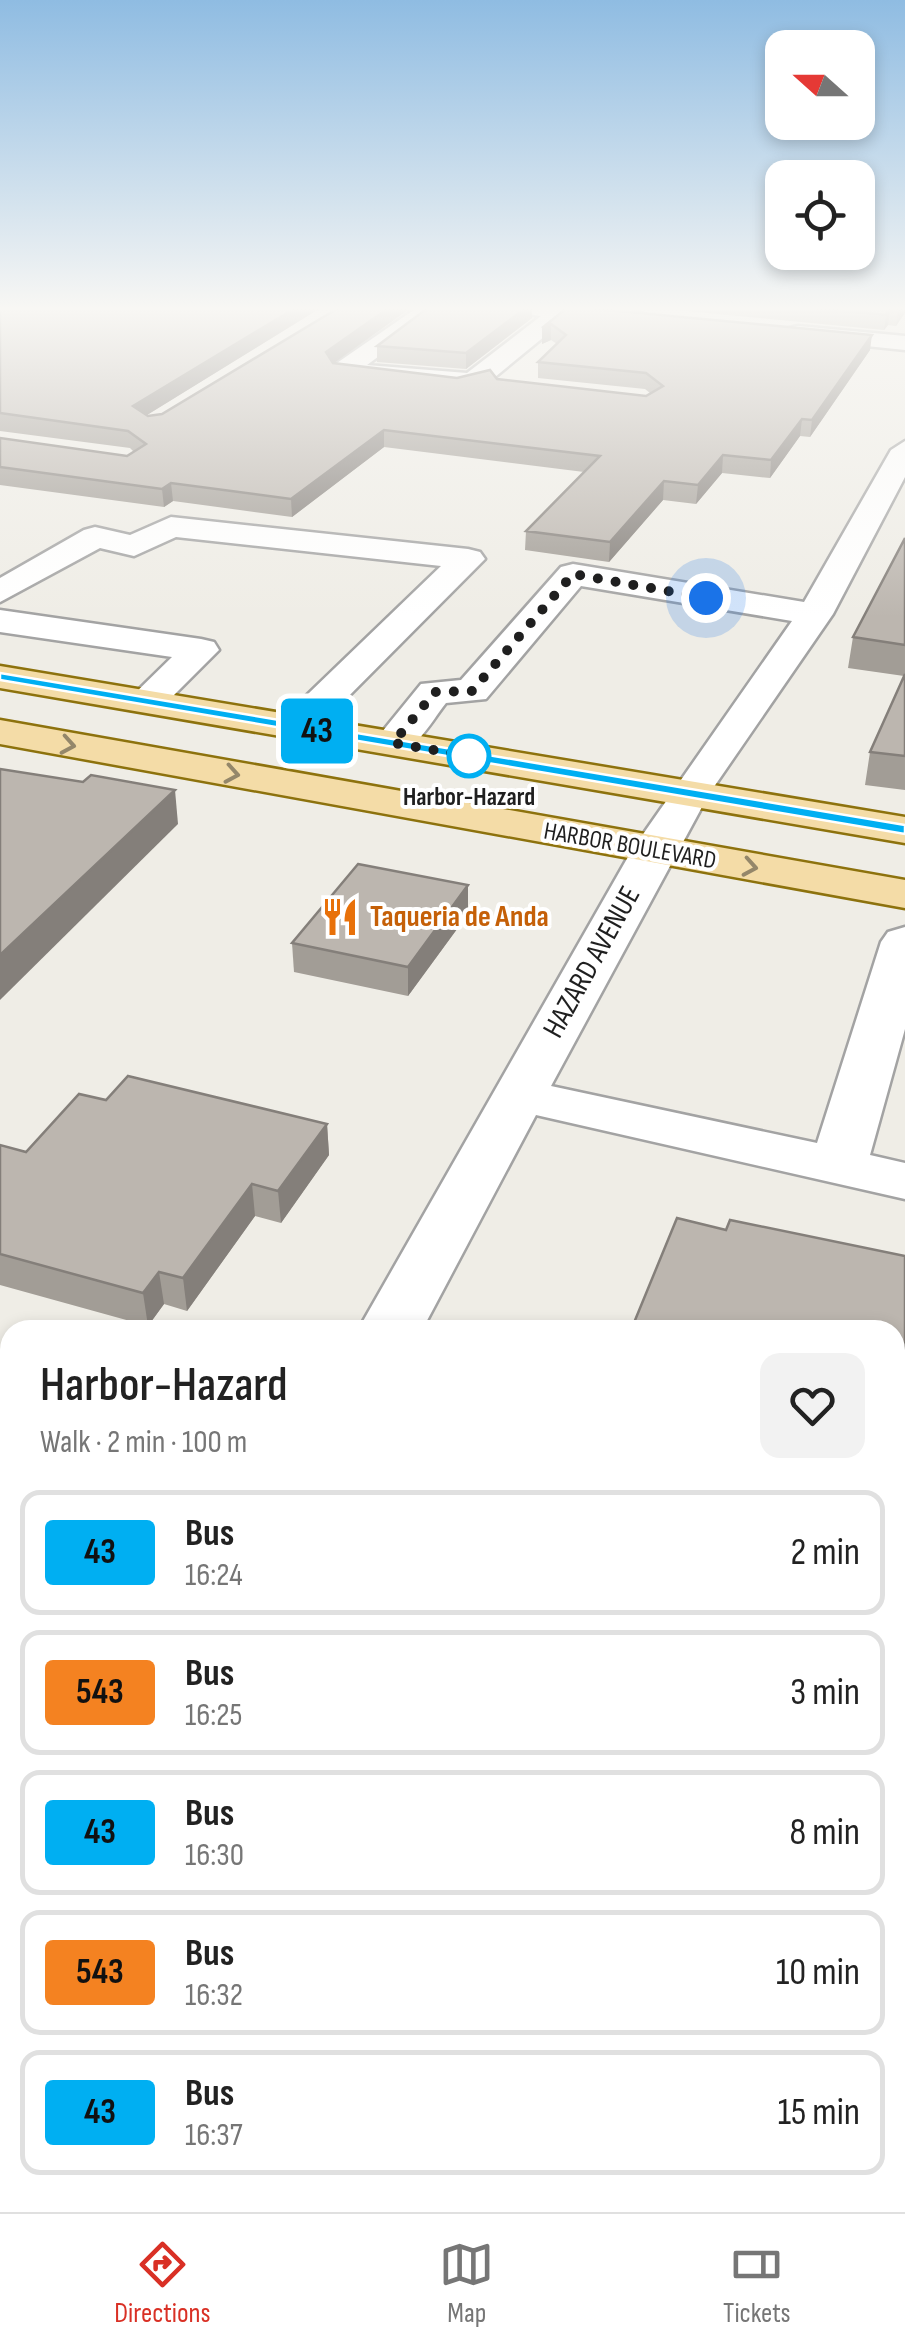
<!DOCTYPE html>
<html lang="en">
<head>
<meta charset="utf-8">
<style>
	:root { --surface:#fff; --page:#f2f2f2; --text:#222; --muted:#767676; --line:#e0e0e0; --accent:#d93025 }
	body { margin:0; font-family:"Sofia Sans Condensed",sans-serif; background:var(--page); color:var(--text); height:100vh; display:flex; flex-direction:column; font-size:38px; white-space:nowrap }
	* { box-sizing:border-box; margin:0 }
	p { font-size:32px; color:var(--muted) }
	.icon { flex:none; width:55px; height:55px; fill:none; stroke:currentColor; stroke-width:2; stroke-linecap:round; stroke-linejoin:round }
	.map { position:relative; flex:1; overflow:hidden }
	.side { position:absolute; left:0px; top:1320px; width:905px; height:892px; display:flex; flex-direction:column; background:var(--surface); border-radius:30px 30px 0 0; box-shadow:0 5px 15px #0003 }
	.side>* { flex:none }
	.badge { padding:0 20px; border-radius:8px; font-size:35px; line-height:65px }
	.needle { width:65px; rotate:291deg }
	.buttons { position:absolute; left:765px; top:30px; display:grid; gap:20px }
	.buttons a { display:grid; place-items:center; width:110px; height:110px; border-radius:20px; background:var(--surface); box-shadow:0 5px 15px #0003; font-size:50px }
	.you { position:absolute; width:50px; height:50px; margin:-25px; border:8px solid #fff; border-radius:50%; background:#1a73e8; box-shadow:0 0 0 15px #1a73e833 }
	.map>.badge { position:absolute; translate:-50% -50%; box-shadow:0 0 0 5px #fff }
	.round { display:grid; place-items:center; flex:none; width:105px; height:105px; border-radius:20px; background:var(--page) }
	.overview { display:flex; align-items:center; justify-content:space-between; height:170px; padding:0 40px }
	h1 { font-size:48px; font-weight:600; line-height:75px }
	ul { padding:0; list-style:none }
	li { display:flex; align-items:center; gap:30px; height:125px; margin:0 20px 15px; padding:0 20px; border:5px solid var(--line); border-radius:20px }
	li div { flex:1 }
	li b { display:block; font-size:38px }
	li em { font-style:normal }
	li .badge { min-width:110px; font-weight:700; text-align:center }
	.tabs { display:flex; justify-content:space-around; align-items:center; height:140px; border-top:2px solid var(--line); background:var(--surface); font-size:28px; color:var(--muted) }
	.tabs a { display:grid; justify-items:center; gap:5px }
	.tabs .on { color:var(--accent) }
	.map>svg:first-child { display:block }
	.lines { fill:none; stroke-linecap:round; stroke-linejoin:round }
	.minor-casing { stroke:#a3a3a3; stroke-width:5 }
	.major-casing { stroke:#8d720d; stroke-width:5 }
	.path { stroke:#ee9379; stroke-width:10; stroke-dasharray:8 8; stroke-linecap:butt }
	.minor { fill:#fff; fill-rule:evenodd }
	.major { fill:#f4dca7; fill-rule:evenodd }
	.wall { fill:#a29d96 }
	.shaded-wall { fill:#847f7a }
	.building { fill:#bcb6af; stroke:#847f7a; stroke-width:2.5 }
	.oneway { stroke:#94876a }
	.line { fill:#00aff2; stroke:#fff; stroke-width:2.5 }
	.walk { stroke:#1f1f1f; stroke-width:10; stroke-dasharray:0 18 }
	.stop-dot { fill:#fff; stroke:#00aff2; stroke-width:5 }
	.labels { text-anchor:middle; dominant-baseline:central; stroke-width:8; stroke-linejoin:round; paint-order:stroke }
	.far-stop-label { font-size:25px; font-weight:bold; fill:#1f1f1f; stroke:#fff }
	.far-street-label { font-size:25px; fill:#1f1f1f; stroke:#fff }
	.food-label { font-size:30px; font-weight:bold; fill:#c56008; stroke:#fff; text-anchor:start }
	.street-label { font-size:30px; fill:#1f1f1f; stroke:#fff }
</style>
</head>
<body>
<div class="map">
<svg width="905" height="2212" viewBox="0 0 905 2212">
	<rect width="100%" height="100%" fill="#efede6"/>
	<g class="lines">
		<!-- minor casing -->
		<g class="minor-casing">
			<g id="minor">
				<path d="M 418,307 L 445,307 L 367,365 L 467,373 L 541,316 L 513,312 L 510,307 C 538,307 632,300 650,318 L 638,325 L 567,318 L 484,386 L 457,391 L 334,375 L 330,370 L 334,365 Z"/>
				<polygon points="798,326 905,336 905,350 789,338 786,333 789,328"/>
				<path d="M 905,441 L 905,477 L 833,614 L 709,794 L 551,1086 L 817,1143 L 881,942 L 888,932 L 905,927 L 905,1029 L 870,1155 L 905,1163 L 905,1199 L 536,1115 L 422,1330 L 358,1330 L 632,850 L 792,621 L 581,586 L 486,699 L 446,703 C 427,727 413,760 379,752 L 373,743 L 421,684 L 461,680 L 561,567 L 573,564 L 804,602 L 891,450 Z"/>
				<polygon points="171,517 468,549 480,552 485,559 310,735 296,739 282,735 276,727 282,719 441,566 176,537 134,556 100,548 0,602 0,578 84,530 95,527 130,535"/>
				<polygon points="0,610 201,639 214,642 219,650 159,710 131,710 126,702 172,657 0,632"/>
				<polygon points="0,1356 10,1359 10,1407 0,1404"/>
				<polygon points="895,1482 905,1485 905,1541 895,1538"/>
				<polygon points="10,2001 10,2108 0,2113 0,2005"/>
			</g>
		</g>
		<!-- major casing -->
		<g class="major-casing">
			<g id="major">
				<polygon points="0,666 905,817 905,843 0,688"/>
				<polygon points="0,720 905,880 905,908 0,744"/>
			</g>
		</g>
		<!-- path -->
		<polyline class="path" points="734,2212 736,2202"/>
		<!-- minor -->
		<use href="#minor" class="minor"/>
		<!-- major -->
		<use href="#major" class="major"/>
	</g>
	<!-- wall -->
	<g class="wall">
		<polygon points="0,307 322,307 147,415 148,416 162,414 340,307 412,307 334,363 457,378 497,379 646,396 650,393 645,389 538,378 538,362 557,344 551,340 542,344 542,328 568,307 870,350 810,437 800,436 770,478 722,473 696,504 663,500 609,562 525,550 526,531 584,472 384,447 292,517 173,501 164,507 0,485 0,438 127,456 134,452 130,448 0,431"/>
		<polygon points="429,307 532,307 532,318 466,369 377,362 377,346"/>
		<polygon points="645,307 905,307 896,326 888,325 884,330"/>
		<polygon points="905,538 905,790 865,785 870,752 904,676 848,668 853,637"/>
		<polygon points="468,885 468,914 408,996 294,972 292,943"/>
		<polygon points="106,1100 327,1124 329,1155 281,1223 255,1216 187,1311 164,1304 148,1326 0,1285 0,1145 26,1152"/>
		<polygon points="726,1230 905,1256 905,1460 895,1458 895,1330"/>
		<polygon points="905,1864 905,2130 895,2126 895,1971 898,1953 895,1952 895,1917"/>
	</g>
	<!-- shaded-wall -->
	<g class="shaded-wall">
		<polygon points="297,307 322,307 134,423 133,406"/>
		<polygon points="390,307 412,307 327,368 326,352"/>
		<polygon points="527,307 532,307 532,318 466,369 466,353"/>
		<polygon points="900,307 905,307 905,313 896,326 898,311"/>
		<polygon points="890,310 888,325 884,330 886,315"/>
		<polygon points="551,324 551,340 542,344 542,328"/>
		<polygon points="872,335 870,350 810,437 812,420"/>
		<polygon points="802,419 800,436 770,478 771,460"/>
		<polygon points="384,430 384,447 292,517 291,499"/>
		<polygon points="723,455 722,473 696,504 698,485"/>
		<polygon points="664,481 663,500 609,562 610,542"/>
		<polygon points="171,483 173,501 164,507 162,489"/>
		<polygon points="175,790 178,824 0,1000 0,955"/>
		<polygon points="468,885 468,914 408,996 408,967"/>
		<polygon points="327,1124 329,1155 281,1223 278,1191"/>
		<polygon points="252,1184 255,1216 187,1311 183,1278"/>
		<polygon points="159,1272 164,1304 148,1326 143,1293"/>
		<polygon points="5,1467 10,1490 10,1555 0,1569 0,1473"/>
	</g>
	<!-- building -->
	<g class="building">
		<polygon points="0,307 297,307 133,406 148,416 162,414 340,307 390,307 326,352 333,363 457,378 490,370 497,379 646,396 663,386 646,373 538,362 566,335 551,324 542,328 568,307 576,307 872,335 812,420 802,419 771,460 723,455 698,485 664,481 610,542 526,531 600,456 384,430 291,499 171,483 162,489 0,467 0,438 127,456 146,444 128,431 0,413"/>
		<polygon points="429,307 527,307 466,353 377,346"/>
		<polygon points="805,307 900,307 898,311 890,310 886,315"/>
		<polygon points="905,538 905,645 853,637"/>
		<polygon points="905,674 905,756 870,752"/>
		<polygon points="0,769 83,782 91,775 175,790 0,955"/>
		<polygon points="358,864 468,885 408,967 292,943"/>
		<polygon points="128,1076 327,1124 278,1191 252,1184 183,1278 159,1272 143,1293 0,1254 0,1145 26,1152 79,1094 106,1100"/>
		<polygon points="677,1218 726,1230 730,1220 905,1256 905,1410 895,1408 895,1330 631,1330"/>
		<polygon points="0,1496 10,1499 10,1503 0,1516"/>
		<polygon points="905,1882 905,1909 900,1908"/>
		<polygon points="905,1938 905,2085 895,2081 895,1989"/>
		<polygon points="271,2202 578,2202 597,2210 596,2212 267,2212"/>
	</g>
	<!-- one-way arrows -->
	<defs><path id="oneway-chevron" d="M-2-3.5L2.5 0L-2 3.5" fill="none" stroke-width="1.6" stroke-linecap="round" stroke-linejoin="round" transform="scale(2.5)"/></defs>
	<g class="oneway">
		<use href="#oneway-chevron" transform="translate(68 745) rotate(10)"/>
		<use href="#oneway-chevron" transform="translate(232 774) rotate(10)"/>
		<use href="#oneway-chevron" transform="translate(750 867) rotate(10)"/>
	</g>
	<!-- sky -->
	<linearGradient id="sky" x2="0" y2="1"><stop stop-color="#8fbce2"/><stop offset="0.5" stop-color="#f8f7f4"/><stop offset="1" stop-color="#f8f7f4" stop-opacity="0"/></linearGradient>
	<rect width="905" height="617" fill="url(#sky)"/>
	<!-- line -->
	<polygon class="line" points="0,673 905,825 905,834 0,680"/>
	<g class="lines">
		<!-- walk -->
		<polyline class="walk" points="469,756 393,743 435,692 472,691 573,574 706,598"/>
	</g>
	<!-- icons -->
	<defs>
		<g id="restaurant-bare" transform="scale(3)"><path d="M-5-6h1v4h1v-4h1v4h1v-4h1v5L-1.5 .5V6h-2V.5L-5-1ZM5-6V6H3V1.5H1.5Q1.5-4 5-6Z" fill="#e8710a" stroke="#fff" stroke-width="2.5" paint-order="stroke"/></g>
	</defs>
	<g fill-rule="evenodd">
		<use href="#restaurant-bare" x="340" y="917"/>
	</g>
	<!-- markers -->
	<circle class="stop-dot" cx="469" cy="756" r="20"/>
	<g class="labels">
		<!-- far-stop labels -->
		<g class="far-stop-label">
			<text x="469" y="797">Harbor-Hazard</text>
		</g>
		<!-- far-street labels -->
		<g class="far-street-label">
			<text transform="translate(630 846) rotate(10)">HARBOR BOULEVARD</text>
		</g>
		<!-- food labels -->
		<g class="food-label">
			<text x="370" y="917">Taqueria de Anda</text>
		</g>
		<!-- street labels -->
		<g class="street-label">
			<text transform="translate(592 962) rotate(-61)">HAZARD AVENUE</text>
		</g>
	</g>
</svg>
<div class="buttons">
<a><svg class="needle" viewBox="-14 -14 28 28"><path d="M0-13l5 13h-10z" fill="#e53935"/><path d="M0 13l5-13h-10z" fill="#767676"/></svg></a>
<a><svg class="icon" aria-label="locate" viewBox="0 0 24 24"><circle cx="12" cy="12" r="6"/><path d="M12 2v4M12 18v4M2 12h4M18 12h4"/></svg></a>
</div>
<div class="you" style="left:706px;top:598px"></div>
<b class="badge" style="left:317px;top:731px;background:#00aff2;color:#111">43</b>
<section class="side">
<div class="overview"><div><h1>Harbor-Hazard</h1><p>Walk · 2 min · 100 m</p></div><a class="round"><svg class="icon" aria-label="heart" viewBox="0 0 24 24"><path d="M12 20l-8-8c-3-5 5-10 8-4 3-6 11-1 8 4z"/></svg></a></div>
<ul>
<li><span class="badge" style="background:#00aff2;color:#111">43</span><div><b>Bus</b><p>16:24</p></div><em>2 min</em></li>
<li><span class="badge" style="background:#f48221;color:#111">543</span><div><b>Bus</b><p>16:25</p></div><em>3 min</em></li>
<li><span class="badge" style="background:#00aff2;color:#111">43</span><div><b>Bus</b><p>16:30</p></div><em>8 min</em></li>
<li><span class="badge" style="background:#f48221;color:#111">543</span><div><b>Bus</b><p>16:32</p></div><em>10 min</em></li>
<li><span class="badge" style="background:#00aff2;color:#111">43</span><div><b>Bus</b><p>16:37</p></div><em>15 min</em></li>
</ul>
</section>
</div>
<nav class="tabs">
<a class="on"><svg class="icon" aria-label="directions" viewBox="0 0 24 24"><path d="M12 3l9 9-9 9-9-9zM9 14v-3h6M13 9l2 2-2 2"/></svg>Directions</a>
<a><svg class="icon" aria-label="map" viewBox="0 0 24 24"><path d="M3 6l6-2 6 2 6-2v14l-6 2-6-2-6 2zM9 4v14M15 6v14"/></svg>Map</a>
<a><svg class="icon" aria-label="tickets" viewBox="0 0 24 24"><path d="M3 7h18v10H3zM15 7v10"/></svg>Tickets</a>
</nav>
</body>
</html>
